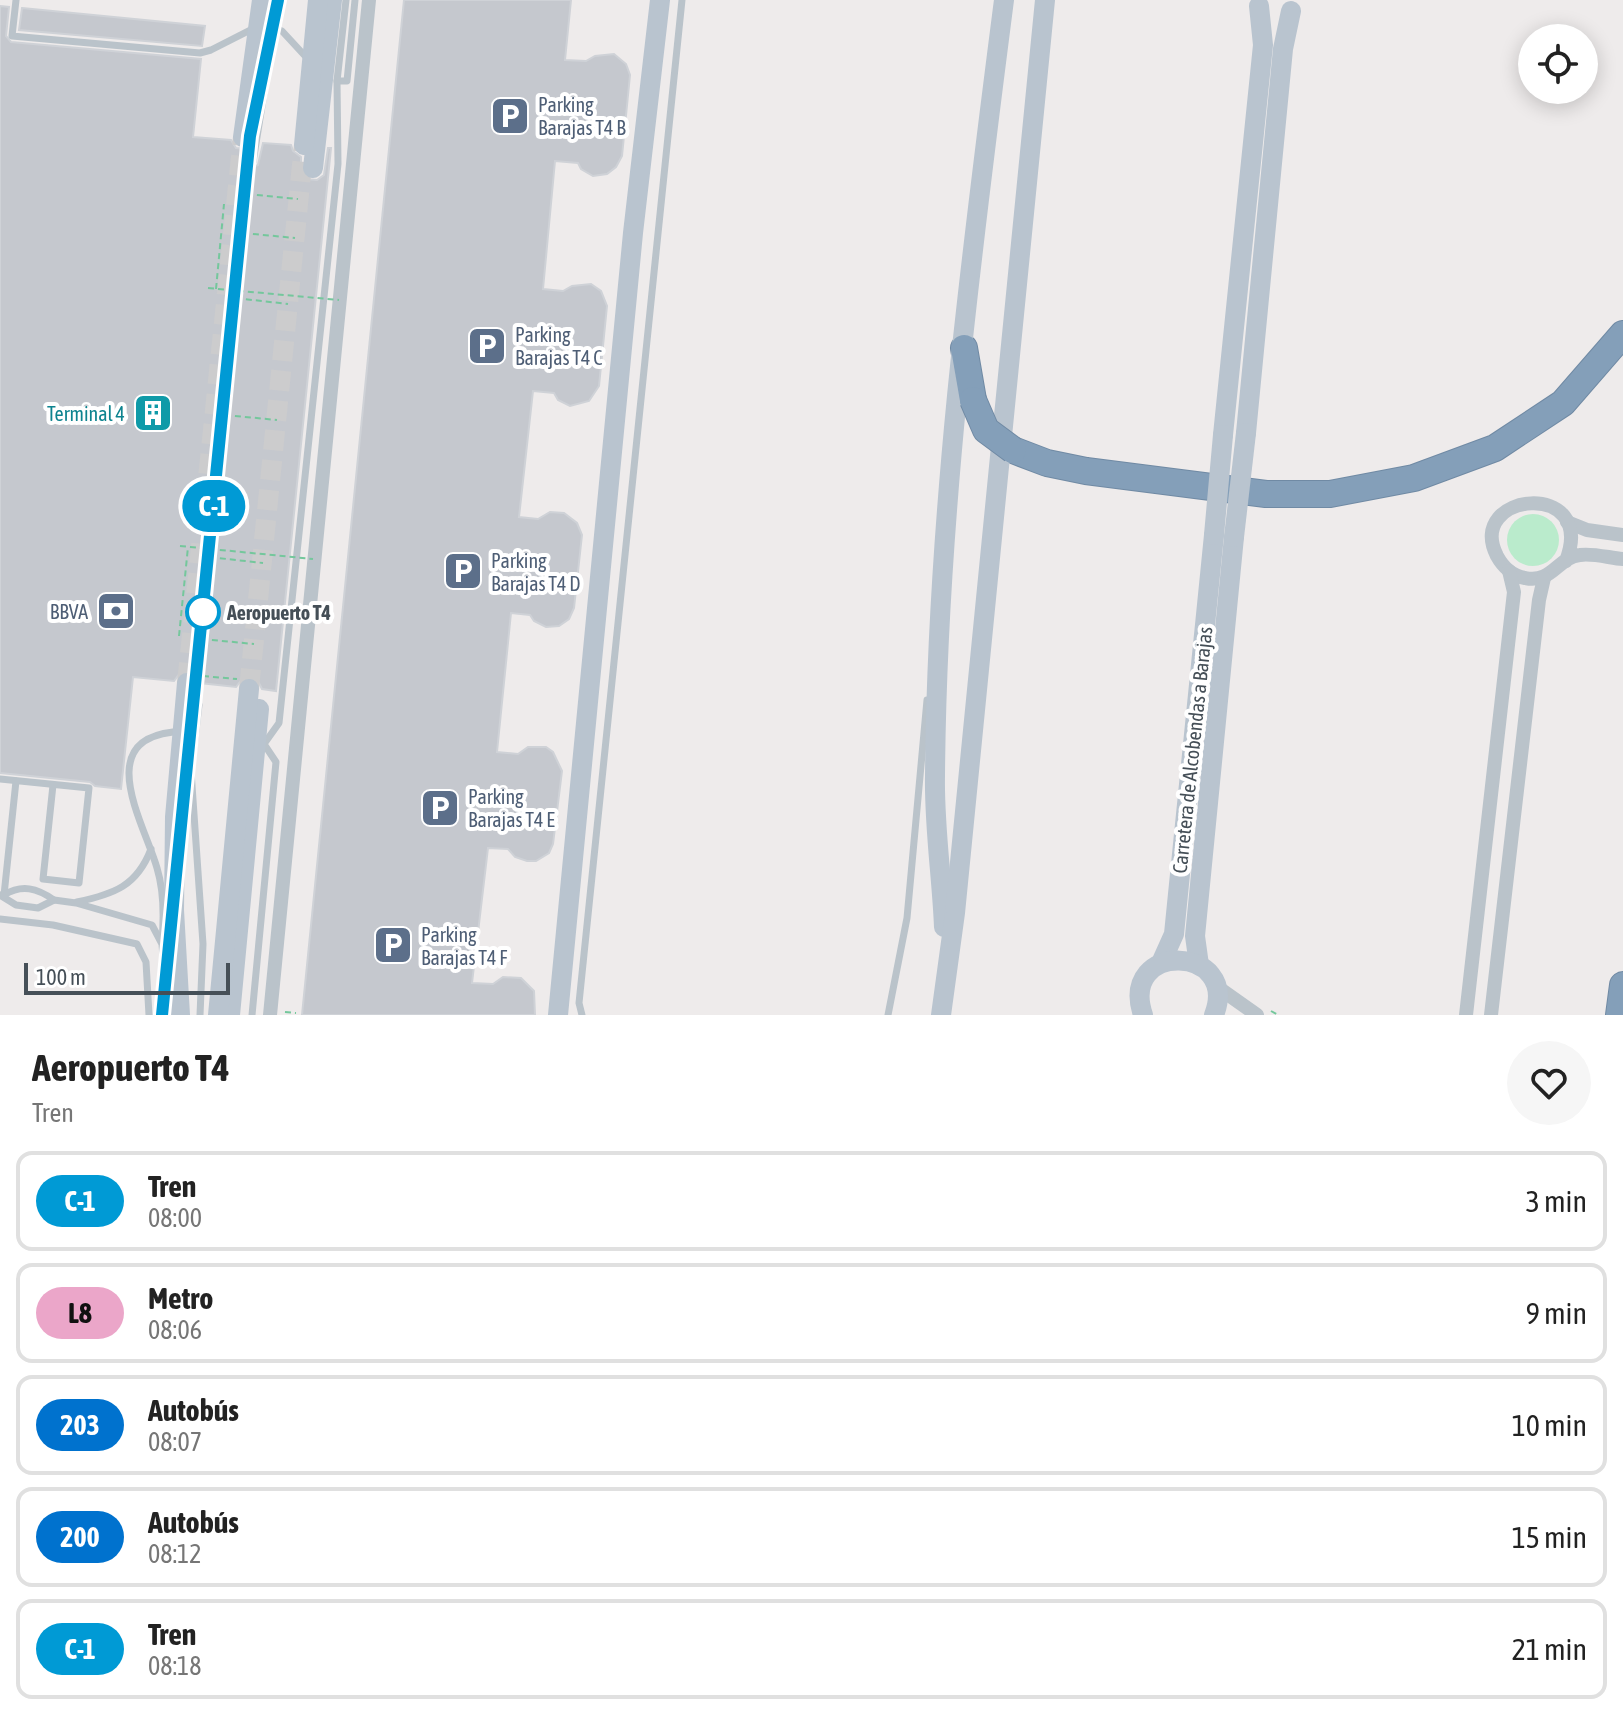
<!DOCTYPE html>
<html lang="es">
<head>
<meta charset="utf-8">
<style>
	:root { --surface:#fff; --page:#f6f6f6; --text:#222; --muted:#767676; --line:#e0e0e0 }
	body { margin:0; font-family:"Asap Condensed",sans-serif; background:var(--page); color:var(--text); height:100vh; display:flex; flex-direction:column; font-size:30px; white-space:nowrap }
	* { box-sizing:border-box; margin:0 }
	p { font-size:26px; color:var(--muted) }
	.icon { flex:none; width:44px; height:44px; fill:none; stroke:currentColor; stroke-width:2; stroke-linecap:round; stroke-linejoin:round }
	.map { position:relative; height:1015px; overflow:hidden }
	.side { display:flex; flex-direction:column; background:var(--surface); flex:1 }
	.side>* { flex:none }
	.badge { padding:0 16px; border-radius:26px; font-size:28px; line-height:52px }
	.controls { position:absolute; left:1518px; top:24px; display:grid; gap:16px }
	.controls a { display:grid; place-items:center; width:80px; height:80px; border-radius:50%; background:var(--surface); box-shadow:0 4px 20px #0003; font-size:40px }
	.scale { position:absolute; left:24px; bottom:20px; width:206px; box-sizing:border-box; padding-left:8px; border:4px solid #454f57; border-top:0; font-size:22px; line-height:28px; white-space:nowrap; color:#454f57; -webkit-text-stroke:6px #fff; paint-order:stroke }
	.map>.badge { position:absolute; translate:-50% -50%; box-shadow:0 0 0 4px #fff }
	.round { display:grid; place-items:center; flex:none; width:84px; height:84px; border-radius:42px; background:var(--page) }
	.headline { display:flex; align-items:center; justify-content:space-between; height:136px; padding:0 32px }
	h1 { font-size:38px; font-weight:700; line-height:60px }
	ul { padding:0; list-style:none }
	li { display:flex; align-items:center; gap:24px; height:100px; margin:0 16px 12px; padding:0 16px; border:4px solid var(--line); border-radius:16px }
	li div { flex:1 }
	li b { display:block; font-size:30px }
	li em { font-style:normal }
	li .badge { min-width:88px; font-weight:700; text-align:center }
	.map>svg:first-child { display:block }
	.green { fill:#baebcc }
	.building { fill:#c5c8ce; stroke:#cfd2d7; stroke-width:2 }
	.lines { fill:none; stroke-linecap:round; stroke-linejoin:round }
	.secondary-tunnel { stroke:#cccccd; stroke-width:20; stroke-dasharray:20 10; stroke-linecap:butt }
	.highway-casing { stroke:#708aa4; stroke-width:28 }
	.path { stroke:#74c79c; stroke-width:2; stroke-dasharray:6 4; stroke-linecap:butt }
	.lane { stroke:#bac3ca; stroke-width:7 }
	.street { stroke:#bac3ca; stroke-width:14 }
	.secondary { stroke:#b9c4cf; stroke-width:20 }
	.highway { stroke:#849fb9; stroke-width:26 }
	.highway-bridge-casing { stroke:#708aa4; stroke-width:28; stroke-linecap:butt }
	.path-bridge { stroke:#74c79c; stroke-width:2; stroke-dasharray:6 4; stroke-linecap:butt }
	.secondary-bridge { stroke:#b9c4cf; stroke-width:20 }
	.highway-bridge { stroke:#849fb9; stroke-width:26 }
	.line-casing { stroke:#fff; stroke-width:18 }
	.line { stroke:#009ad5; stroke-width:12 }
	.stop-dot { fill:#fff; stroke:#009ad5; stroke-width:4 }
	.labels { text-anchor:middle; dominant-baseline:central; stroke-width:8; stroke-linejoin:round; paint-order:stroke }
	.service-label { font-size:20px; fill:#4e5e75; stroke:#fff; text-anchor:start }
	.culture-label { font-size:20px; fill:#0d838f; stroke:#fff; text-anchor:end }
	.stop-label { font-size:20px; font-weight:bold; fill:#454f57; stroke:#fff; text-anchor:start }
	.street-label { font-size:20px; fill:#454f57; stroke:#fff }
</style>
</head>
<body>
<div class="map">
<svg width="1623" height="1015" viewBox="0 0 1623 1015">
	<rect width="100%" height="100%" fill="#eeebeb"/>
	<!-- green -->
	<circle class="green" cx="1533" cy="540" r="26"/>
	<!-- building -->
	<g class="building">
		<polygon points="404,0 571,0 565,60 586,61 595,56 614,54 626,64 630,75 622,156 616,167 607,174 593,176 581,169 578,163 555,161 543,289 563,291 572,286 591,284 601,291 607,306 599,386 589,401 570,406 558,400 554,393 533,391 519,517 538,519 550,512 564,513 577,523 582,535 574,608 569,619 559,626 546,627 534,621 530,615 511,613 497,752 518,754 528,747 546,747 553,752 562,771 553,844 549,853 536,861 527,861 515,857 508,849 488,848 472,983 493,984 503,977 521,978 534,991 535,1015 302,1015"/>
		<polygon points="0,6 9,7 6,36 11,42 201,59 193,137 231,140 236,148 249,149 247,164 251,168 258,165 263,143 291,145 293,151 301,157 301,174 306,179 317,180 324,175 328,148 331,148 276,691 262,689 257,679 249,676 243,678 236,687 200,683 198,677 189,670 181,672 174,681 133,677 121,789 95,786 90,782 0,773"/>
		<polygon points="22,8 205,26 202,46 19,30"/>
	</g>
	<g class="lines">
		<!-- secondary-tunnel -->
		<g class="secondary-tunnel">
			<polyline points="187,683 243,137"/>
			<polyline points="249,689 304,145"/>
		</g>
		<!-- highway casing -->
		<g class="highway-casing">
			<g id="highway">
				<polyline points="964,348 973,400"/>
				<polyline points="1013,450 1047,463 1086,471 1266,494 1330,494 1414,478 1495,448 1563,403 1623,334"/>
				<polyline points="1619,1015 1623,985"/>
			</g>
		</g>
		<!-- path -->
		<g class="path">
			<polyline points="216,289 224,204"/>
			<polyline points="179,636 188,547"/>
			<polyline points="1271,1011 1278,1015"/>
			<polyline points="285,1012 296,1013"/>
		</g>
		<!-- lane -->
		<g class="lane">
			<polyline points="16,0 12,36 200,53 211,50 262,24 282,31 306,57"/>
			<polyline points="337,81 347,81 355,0"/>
			<polyline points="253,162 279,0"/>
			<polyline points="199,705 191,771 203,944 200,1015"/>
			<polyline points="0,779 89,788 79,883 43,879 53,785"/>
			<polyline points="0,895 16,905 38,908 54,900 76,903 152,925 162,944 167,1015"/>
			<polyline points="4,895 16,781"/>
			<path d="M 4,895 C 22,884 37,888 54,900"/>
			<path d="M 77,902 C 114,894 137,886 151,849"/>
			<polyline points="0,919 53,925 137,944 146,962 149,1015"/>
			<path d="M 162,941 C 164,917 164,891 157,868 C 144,823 93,741 173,732"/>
			<polyline points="252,1015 276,762 264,744 279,723 338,164 337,81 346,0"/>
			<polyline points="582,1015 579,1003 682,0"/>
			<polyline points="888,1015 907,918 927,700"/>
		</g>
		<!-- street -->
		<g class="street">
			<polyline points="1567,522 1587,530 1623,535"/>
			<path d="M 1566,561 C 1598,478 1464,492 1497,556 C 1503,567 1513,576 1525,578 C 1552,584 1558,557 1580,555 C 1593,553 1610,558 1623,559"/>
			<polyline points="1216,986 1257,1015"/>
			<polyline points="270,1015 369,0"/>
			<polyline points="1466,1015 1514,592 1509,571"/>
			<polyline points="1491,1015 1539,600 1544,578"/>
		</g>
		<!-- secondary -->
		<g class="secondary">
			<polyline points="313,168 332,0"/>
			<polyline points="1246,433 1283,49 1291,11"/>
			<polyline points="1223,435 1263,45 1259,6"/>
			<path d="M 944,927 C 942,877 934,826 935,776 C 937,517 971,257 1004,0"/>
			<polyline points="1161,963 1174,934 1214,535"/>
			<polyline points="1199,965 1195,936 1234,537"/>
			<polyline points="230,1015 259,709"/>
			<polyline points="558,1015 633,233 660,0"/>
			<polyline points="941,1015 955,913 1045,0"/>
			<path d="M 1143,1015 C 1118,940 1241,945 1214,1015"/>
		</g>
		<!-- highway -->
		<use href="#highway" class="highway"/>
		<!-- highway-bridge casing -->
		<g class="highway-bridge-casing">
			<polyline id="highway-bridge" points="973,400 986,430 1013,450"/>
		</g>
		<!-- path-bridge -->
		<g class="path-bridge">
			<polyline points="237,193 298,199"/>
			<polyline points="233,232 295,238"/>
			<polyline points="208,288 339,300"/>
			<polyline points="226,297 288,304"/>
			<polyline points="215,414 277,420"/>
			<polyline points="180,546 313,559"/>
			<polyline points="200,556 263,563"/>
			<polyline points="192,638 254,644"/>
			<polyline points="203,676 237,679"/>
		</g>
		<!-- secondary-bridge -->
		<g class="secondary-bridge">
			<polyline points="243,137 262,0"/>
			<polyline points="304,145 318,0"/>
			<polyline points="1214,535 1223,435"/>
			<polyline points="1234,537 1246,433"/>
			<polyline points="180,1015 174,910 175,817 187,683"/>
			<polyline points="218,1015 249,689"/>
		</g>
		<!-- highway-bridge -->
		<use href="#highway-bridge" class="highway-bridge"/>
	</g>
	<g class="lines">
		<!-- line casing -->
		<g class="line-casing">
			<polyline id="line" points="162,1015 250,136 278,0"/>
		</g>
		<!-- line -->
		<use href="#line" class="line"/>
	</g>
	<!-- icons -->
	<defs>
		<g id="parking-square" transform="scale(2)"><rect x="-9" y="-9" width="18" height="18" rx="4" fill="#5c6f8a" stroke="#fff"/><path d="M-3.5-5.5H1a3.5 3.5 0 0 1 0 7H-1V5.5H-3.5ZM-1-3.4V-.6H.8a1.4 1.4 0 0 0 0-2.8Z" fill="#fff"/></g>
		<g id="building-square" transform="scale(2)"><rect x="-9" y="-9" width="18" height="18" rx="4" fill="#0f9aa8" stroke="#fff"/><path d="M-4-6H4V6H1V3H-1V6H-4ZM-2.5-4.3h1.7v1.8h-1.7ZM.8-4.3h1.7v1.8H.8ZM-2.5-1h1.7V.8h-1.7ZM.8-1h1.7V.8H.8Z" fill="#fff"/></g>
		<g id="bank-square" transform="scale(2)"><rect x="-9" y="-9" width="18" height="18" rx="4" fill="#5c6f8a" stroke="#fff"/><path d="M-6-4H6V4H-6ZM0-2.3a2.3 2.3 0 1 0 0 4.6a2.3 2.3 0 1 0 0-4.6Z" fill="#fff"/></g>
	</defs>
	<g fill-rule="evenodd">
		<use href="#parking-square" x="510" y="116"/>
		<use href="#parking-square" x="487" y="346"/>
		<use href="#building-square" x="153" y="413"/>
		<use href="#parking-square" x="463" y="571"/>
		<use href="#bank-square" x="116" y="611"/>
		<use href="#parking-square" x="440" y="808"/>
		<use href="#parking-square" x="393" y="945"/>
	</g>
	<!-- markers -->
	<circle class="stop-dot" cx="203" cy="612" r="16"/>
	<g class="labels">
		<!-- service labels -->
		<g class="service-label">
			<text x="538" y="104">Parking<tspan x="538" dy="23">Barajas T4 B</tspan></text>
			<text x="515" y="334">Parking<tspan x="515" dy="23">Barajas T4 C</tspan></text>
			<text x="491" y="560">Parking<tspan x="491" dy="23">Barajas T4 D</tspan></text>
			<text x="88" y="611" text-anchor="end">BBVA</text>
			<text x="468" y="796">Parking<tspan x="468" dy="23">Barajas T4 E</tspan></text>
			<text x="421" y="934">Parking<tspan x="421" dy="23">Barajas T4 F</tspan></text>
		</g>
		<!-- culture labels -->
		<g class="culture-label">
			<text x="125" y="413">Terminal 4</text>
		</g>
		<!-- stop labels -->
		<g class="stop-label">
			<text x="227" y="612">Aeropuerto T4</text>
		</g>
		<!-- street labels -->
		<g class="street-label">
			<text transform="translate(1192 750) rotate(-84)">Carretera de Alcobendas a Barajas</text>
		</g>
	</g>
</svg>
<div class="controls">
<a><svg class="icon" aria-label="locate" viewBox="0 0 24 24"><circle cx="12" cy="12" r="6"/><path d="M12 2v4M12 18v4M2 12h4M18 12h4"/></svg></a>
</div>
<div class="scale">100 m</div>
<b class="badge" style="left:214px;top:506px;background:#009ad5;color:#fff">C-1</b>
</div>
<section class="side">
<div class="headline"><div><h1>Aeropuerto T4</h1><p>Tren</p></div><a class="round"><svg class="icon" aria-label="heart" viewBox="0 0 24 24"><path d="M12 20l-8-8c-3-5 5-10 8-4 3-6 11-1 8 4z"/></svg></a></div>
<ul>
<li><span class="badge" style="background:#009ad5;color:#fff">C-1</span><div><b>Tren</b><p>08:00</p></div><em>3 min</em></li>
<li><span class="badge" style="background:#eba6c9;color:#111">L8</span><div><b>Metro</b><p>08:06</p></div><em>9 min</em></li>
<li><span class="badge" style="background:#0072ce;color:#fff">203</span><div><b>Autobús</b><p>08:07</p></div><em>10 min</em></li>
<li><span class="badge" style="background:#0072ce;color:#fff">200</span><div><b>Autobús</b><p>08:12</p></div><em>15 min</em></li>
<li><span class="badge" style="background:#009ad5;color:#fff">C-1</span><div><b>Tren</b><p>08:18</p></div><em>21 min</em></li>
</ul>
</section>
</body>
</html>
